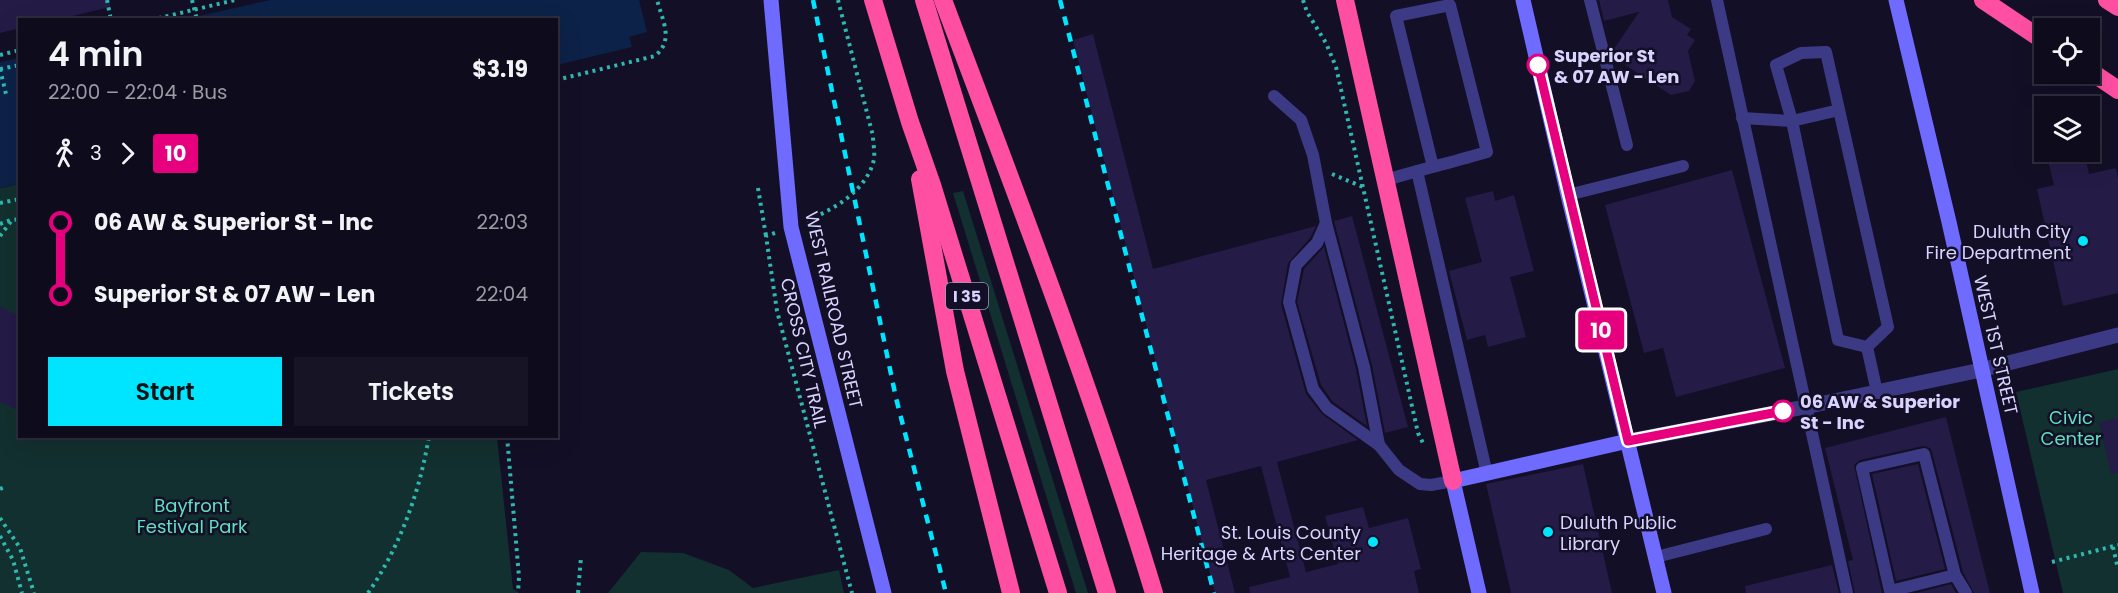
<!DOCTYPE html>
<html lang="en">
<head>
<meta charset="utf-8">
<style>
	:root { --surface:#0e0b1c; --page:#171425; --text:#f1f3f6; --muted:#9b9ba3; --line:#2e2b3b; --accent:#00e5ff }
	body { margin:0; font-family:Poppins,sans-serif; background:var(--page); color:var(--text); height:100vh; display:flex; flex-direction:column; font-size:22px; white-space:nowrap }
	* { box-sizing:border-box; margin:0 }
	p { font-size:20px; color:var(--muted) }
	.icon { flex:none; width:33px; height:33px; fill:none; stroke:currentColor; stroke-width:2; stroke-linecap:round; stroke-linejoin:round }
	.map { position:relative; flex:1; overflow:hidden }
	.details { position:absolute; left:18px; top:18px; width:540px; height:420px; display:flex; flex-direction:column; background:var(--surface); border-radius:0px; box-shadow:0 6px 24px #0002,0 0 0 2px var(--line) }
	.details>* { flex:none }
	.badge { padding:0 12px; border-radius:4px; font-size:21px; line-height:39px }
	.controls { position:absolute; left:2034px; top:18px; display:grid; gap:12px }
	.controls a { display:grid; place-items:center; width:66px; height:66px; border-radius:0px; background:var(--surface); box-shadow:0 6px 24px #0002,0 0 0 2px var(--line); font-size:30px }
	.map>.badge { position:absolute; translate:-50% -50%; box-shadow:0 0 0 3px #fff }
	.legs { display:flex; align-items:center; gap:9px; height:66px; padding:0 30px; font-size:20px }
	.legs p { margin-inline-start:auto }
	.head { display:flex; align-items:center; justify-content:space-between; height:102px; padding:0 30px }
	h1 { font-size:33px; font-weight:600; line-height:45px }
	.cta { display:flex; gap:12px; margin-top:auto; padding:12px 30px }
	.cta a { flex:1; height:69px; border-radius:0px; background:var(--accent); color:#111; font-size:24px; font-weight:600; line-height:69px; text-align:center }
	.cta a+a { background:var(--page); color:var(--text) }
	ul { padding:0 30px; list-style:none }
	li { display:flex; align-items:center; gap:21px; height:72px; font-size:22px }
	li i { display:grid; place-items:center; width:9px; height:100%; margin:0 8px; background:currentColor }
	li i::after { content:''; width:15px; height:15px; margin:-8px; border:4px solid; border-radius:50%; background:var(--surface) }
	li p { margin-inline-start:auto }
	li:first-child i { background:linear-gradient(#0000 50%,currentColor 0) }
	li:last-child i { background:linear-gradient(currentColor 50%,#0000 0) }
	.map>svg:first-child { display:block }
	.green { fill:#12302f }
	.water { fill:#0c2248 }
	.building { fill:#241b47 }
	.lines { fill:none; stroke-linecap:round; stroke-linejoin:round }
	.path { stroke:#2fb8b0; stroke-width:4; stroke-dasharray:3 4.5; stroke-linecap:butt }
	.lane { stroke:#3d3a85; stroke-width:12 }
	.street { stroke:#3d3a85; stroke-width:15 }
	.secondary { stroke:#6f6bff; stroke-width:15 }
	.highway { stroke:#ff4fa3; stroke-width:18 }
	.rail { stroke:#00e5ff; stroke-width:4.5; stroke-dasharray:9 8; stroke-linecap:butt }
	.line-1-casing { stroke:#fff; stroke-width:14 }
	.line-1 { stroke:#e6007e; stroke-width:9 }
	.stop-1-dot { fill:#fff; stroke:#e6007e; stroke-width:3 }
	.poi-dot { fill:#00e5ff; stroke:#130f26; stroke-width:2 }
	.labels { text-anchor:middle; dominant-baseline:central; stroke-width:5; stroke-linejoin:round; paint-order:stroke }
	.shield { fill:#130f26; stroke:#9e99be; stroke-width:1.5 }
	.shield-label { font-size:16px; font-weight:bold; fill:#d9d4ff }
	.stop-label { font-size:18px; font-weight:bold; fill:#d9d4ff; stroke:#130f26; text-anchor:start }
	.poi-label { font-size:18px; fill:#d9d4ff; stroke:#130f26; text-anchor:end }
	.street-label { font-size:18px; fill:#d9d4ff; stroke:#130f26 }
	.park-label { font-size:18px; fill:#5fe0c0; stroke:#130f26 }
</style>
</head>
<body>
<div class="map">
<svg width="2118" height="593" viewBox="0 0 2118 593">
	<rect width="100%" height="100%" fill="#130f26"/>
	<!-- green -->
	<g class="green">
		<polygon points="19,184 20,436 497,437 513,589 519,593 0,593 0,188"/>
		<polygon points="963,191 1088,593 1076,593 953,193"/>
		<polygon points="2118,369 2118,593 2063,593 2016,392"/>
		<polygon points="641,552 683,553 729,570 753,588 839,570 844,593 608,593"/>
	</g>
	<!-- water -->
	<g class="water">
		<polygon points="270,0 639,0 647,32 629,37 632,47 557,65 556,20 185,19"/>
		<polygon points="19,58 19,184 0,188 0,62"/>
	</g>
	<!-- building -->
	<g class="building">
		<polygon points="0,0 110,0 110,7 56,20 20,20 20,28 0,33"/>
		<polygon points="1599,0 1668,0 1672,17 1691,29 1687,35 1695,40 1688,51 1695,81 1689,91 1671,95 1613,57 1612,52 1639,12 1604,21"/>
		<polygon points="1093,34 1153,269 1316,226 1310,238 1288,263 1281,304 1306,394 1322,414 1358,440 1277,462 1306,572 1338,564 1325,516 1363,507 1369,528 1408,518 1421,569 1414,571 1419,593 1250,593 1249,587 1290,577 1261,466 1206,480 1235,593 1215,593 1073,40"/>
		<polygon points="2046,152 2084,152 2089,174 2116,168 2118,179 2118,293 2063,306 2037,189 2054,185"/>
		<polygon points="1732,170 1785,368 1676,397 1663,348 1644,353 1605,205"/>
		<polygon points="1493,191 1495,201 1514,195 1534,271 1510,277 1526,337 1488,347 1485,335 1467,340 1449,271 1482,262 1465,198"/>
		<polygon points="1352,216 1408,427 1385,433 1372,365 1334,221"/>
		<polygon points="1324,247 1356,369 1367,426 1333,402 1321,385 1297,302 1304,269"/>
		<polygon points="0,307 20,316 20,411 0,402"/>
		<polygon points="1946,417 1990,593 1974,593 1963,572 1932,452 1930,448 1923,446 1860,460 1854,465 1882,593 1855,593 1848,561 1853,560 1825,448"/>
		<polygon points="2118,418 2118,473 2111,474 2099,422"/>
		<polygon points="1583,464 1612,593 1511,593 1486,484"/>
		<polygon points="1918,464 1945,569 1896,581 1872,474"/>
		<polygon points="1832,565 1839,593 1746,593 1745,586"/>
		<polygon points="1951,584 1956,593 1916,593"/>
	</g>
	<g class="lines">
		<!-- path -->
		<g class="path">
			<polyline points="107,0 111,20"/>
			<polyline points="192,0 197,20"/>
			<polyline points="1303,0 1307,12 1326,43 1336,67 1418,433 1423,443"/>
			<polyline points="151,20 235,0"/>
			<polyline points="0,55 20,50"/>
			<polyline points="0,69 6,94"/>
			<polyline points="0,69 20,65"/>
			<path d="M 556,80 L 655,56 C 674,40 663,22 657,0"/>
			<polyline points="1332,174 1363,187"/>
			<polyline points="758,188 766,236"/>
			<polyline points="0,203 20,199"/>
			<path d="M 807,220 C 834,210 868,189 874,159 C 875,152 873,143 873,136 L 838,0"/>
			<polyline points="0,224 11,220"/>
			<polyline points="775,233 766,236 777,311 852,593"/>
			<polyline points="0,236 12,220 20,219"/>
			<polyline points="507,436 519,577 518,593"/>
			<polyline points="0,489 5,487"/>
			<polyline points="0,518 20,548 34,593"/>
			<polyline points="0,536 13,560 22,593"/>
			<polyline points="2113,547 2118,569"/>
			<polyline points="2052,562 2118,545"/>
			<path d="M 368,593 C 400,547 420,491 429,436"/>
			<polyline points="578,593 581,557"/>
		</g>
		<!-- lane -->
		<g class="lane">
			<polyline points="1590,0 1627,145"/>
			<polyline points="1717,0 1847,593"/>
			<polygon points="1826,52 1888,327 1867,347 1838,340 1792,121 1776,65 1801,53"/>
			<polyline points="1274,96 1301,120 1313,155 1326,223 1364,367 1379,445"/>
			<polyline points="1742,118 1792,121 1839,110"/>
			<polyline points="1417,171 1487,474"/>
			<path d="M 1386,180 C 1419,170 1453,162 1487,152 L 1450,5 L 1396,16 L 1433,167"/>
			<polyline points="1568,195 1683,166"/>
			<polyline points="1326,223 1317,243 1296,265 1289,302 1313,389 1327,408 1379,445 1399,470 1420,484 1431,485 1453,481"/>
			<polyline points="1867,347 1877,392"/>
			<polyline points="1656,557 1766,529"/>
			<polyline points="1955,575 1890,591 1862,468 1924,454 1955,575 1966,593"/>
		</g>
		<!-- street -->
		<polyline class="street" points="1628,441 1805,407 1981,370 2118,335"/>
		<!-- secondary -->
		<g class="secondary">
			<polyline points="771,0 791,227 884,593"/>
			<polyline points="1523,0 1568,195 1664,593"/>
			<polyline points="1896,0 1949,222 2032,593"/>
			<polyline points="1479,593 1453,481 1628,441"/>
		</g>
		<!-- highway -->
		<g class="highway">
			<polyline points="873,0 910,122 932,185 1058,593"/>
			<polyline points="924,0 1107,593"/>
			<path d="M 943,0 C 1017,196 1093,392 1154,593"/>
			<polyline points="1345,0 1453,481"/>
			<polyline points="1983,0 2044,41"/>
			<polyline points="2107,0 2118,7"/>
			<polyline points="2090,71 2118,90"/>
			<polyline points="920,179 955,371 1011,593"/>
		</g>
		<!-- rail -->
		<g class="rail">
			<polyline points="813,0 896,398 946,593"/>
			<polyline points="1060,0 1214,593"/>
		</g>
	</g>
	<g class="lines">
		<!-- line-1 casing -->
		<g class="line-1-casing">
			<polyline id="line-1" points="1538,65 1628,441 1783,411"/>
		</g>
		<!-- line-1 -->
		<use href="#line-1" class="line-1"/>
	</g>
	<!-- markers -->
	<g class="stop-1-dot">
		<circle cx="1538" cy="65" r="10"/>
		<circle cx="1783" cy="411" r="10"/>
	</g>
	<g class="poi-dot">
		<circle cx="2083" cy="241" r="6"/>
		<circle cx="1548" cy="532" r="6"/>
		<circle cx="1373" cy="542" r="6"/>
	</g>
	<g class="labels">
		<!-- shield labels -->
		<rect class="shield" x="946" y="283" width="42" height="26" rx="4.5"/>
		<g class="shield-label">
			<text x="967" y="296">I 35</text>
		</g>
		<!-- stop labels -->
		<g class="stop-label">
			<text x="1554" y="55">Superior St<tspan x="1554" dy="21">&amp; 07 AW - Len</tspan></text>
			<text x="1800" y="401">06 AW &amp; Superior<tspan x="1800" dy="21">St - Inc</tspan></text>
		</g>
		<!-- poi labels -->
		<g class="poi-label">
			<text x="2071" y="231">Duluth City<tspan x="2071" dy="21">Fire Department</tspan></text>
			<text x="1560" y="522" text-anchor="start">Duluth Public<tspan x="1560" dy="21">Library</tspan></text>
			<text x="1361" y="532">St. Louis County<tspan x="1361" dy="21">Heritage &amp; Arts Center</tspan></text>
		</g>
		<!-- street labels -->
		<g class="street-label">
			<text transform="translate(834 310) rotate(77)">WEST RAILROAD STREET</text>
			<text transform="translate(1996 345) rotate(77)">WEST 1ST STREET</text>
			<text transform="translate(804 353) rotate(77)">CROSS CITY TRAIL</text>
		</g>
		<!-- park labels -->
		<g class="park-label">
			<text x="2071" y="417">Civic<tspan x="2071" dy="21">Center</tspan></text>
			<text x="192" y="505">Bayfront<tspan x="192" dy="21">Festival Park</tspan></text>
		</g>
	</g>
</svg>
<div class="controls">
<a><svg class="icon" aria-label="locate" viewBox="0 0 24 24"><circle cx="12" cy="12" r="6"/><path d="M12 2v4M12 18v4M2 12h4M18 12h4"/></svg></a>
<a><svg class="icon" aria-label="layers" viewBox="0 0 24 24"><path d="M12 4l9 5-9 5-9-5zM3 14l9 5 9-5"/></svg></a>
</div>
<b class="badge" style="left:1601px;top:330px;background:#e6007e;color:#fff">10</b>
<section class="details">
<div class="head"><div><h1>4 min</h1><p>22:00 – 22:04 · Bus</p></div><b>$3.19</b></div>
<div class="legs"><svg class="icon" aria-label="walk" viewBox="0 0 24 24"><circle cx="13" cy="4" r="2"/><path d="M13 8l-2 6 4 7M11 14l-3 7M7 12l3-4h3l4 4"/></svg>3<svg class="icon" aria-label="forward" viewBox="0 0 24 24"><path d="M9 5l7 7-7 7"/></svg><b class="badge" style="background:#e6007e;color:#fff">10</b></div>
<ul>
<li><i style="color:#e6007e"></i><b>06 AW &amp; Superior St - Inc</b><p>22:03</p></li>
<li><i style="color:#e6007e"></i><b>Superior St &amp; 07 AW - Len</b><p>22:04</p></li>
</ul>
<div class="cta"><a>Start</a><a>Tickets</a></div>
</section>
</div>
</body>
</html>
